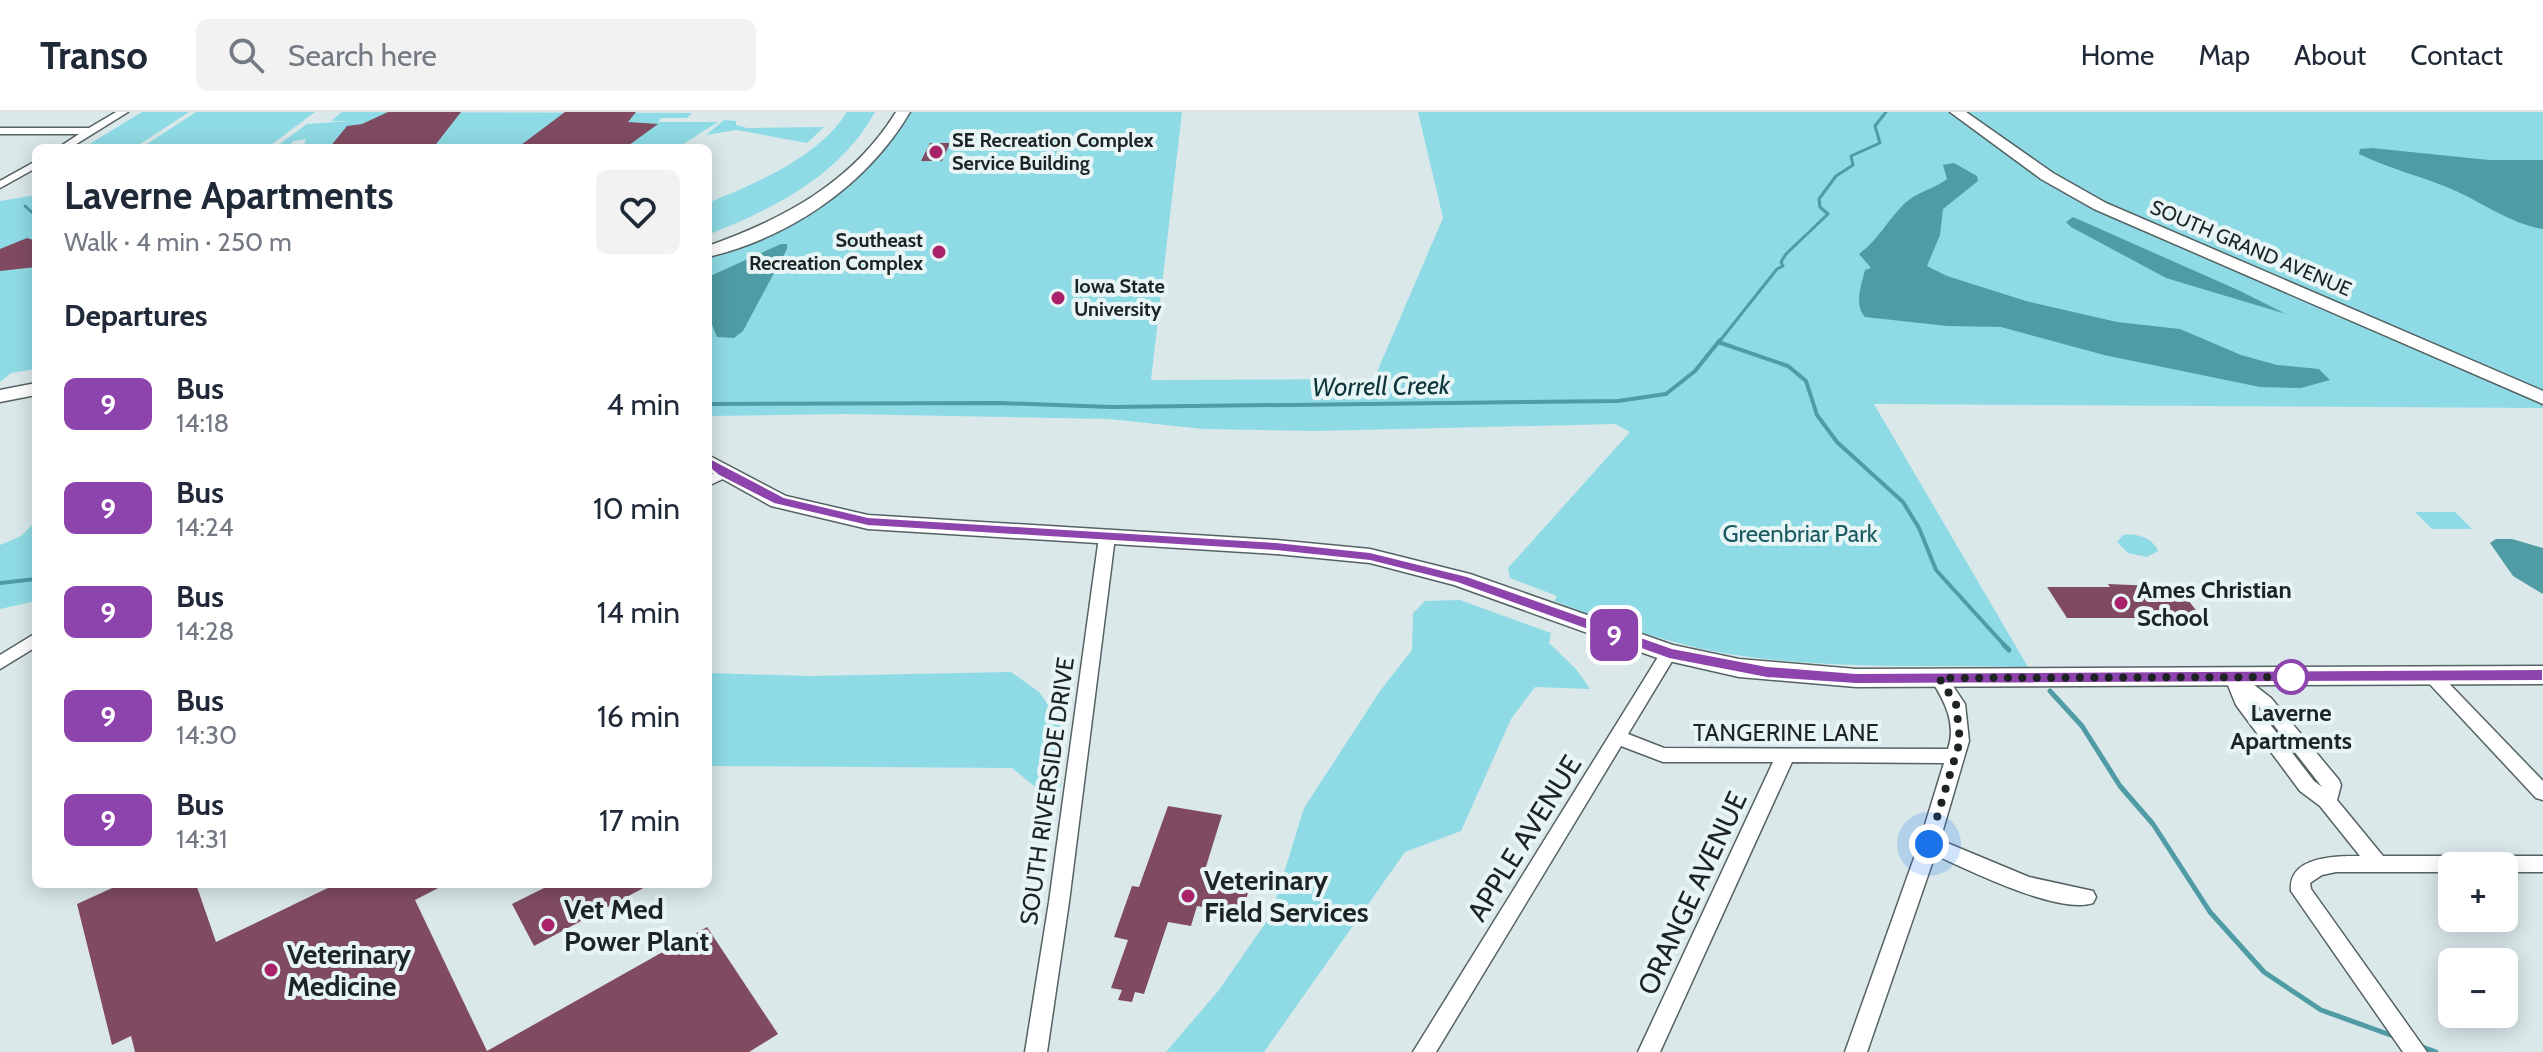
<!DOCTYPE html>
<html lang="en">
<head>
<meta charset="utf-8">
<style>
	:root { --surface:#fff; --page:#f2f2f3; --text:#1f2937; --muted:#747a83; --line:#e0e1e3 }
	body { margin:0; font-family:Cabin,sans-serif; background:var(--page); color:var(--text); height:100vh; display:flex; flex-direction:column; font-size:30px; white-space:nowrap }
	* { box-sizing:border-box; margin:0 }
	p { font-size:26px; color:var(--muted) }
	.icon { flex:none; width:44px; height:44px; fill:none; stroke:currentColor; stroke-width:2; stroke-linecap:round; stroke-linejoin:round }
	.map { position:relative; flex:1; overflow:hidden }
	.side { position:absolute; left:32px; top:32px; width:680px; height:744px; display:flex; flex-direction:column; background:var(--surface); border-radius:12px; box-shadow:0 4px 20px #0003 }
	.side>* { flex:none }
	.badge { padding:0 16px; border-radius:12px; font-size:28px; line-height:52px }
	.tools { position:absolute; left:2438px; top:740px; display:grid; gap:16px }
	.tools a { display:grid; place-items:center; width:80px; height:80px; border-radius:12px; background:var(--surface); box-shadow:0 4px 20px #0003; font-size:40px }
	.you { position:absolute; width:40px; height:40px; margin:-20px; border:6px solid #fff; border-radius:50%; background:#1a73e8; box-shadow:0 0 0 12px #1a73e833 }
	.map>.badge { position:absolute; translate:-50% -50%; box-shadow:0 0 0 4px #fff }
	h2 { padding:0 32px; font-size:30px; line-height:72px }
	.round { display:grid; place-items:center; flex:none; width:84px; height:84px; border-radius:12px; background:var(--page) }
	.headline { display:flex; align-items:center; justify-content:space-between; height:136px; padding:0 32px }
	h1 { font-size:38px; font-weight:800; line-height:60px }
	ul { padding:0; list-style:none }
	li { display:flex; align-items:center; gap:24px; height:104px; padding:0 32px }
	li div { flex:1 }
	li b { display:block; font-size:30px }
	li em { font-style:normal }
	li .badge { min-width:88px; font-weight:700; text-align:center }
	header { display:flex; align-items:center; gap:48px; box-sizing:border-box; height:112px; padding:0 40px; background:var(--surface); border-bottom:2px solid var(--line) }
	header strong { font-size:38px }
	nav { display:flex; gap:44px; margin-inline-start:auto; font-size:28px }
	.search { width:560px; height:72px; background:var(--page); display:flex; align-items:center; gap:20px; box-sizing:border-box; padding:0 28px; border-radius:12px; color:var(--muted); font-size:30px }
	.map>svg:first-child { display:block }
	.green { fill:#8fdbe5 }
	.water { fill:#4f9ca5 }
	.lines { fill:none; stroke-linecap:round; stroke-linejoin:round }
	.stream-far2 { stroke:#4f9ca5; stroke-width:3 }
	.stream-far1 { stroke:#4f9ca5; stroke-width:4 }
	.stream { stroke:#4f9ca5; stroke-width:5 }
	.building { fill:#804b61 }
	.street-casing { stroke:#556263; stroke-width:3 }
	.secondary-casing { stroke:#556263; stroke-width:3 }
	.street { fill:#fff; fill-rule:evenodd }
	.secondary { fill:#fff; fill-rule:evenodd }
	.line { fill:#8e44ad; stroke:#fff; stroke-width:2 }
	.walk { stroke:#1e2323; stroke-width:8; stroke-dasharray:0 14.4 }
	.poi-dot { fill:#a92168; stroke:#e7f5f7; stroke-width:3 }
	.stop-dot { fill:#fff; stroke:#8e44ad; stroke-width:4 }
	.labels { text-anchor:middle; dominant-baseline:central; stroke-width:8; stroke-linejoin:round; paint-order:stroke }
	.far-poi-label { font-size:20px; font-weight:bold; fill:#1e2323; stroke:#e7f5f7; text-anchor:start }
	.far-street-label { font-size:20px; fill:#1e2323; stroke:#e7f5f7 }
	.park-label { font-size:24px; fill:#1a5b62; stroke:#e7f5f7 }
	.poi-label { font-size:24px; font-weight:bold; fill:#1e2323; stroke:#e7f5f7; text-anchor:start }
	.stop-label { font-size:24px; font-weight:bold; fill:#1e2323; stroke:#e7f5f7 }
	.street-label { font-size:24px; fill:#1e2323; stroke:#e7f5f7 }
	.water-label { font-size:26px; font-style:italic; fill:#0e3539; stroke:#e7f5f7 }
	.near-street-label { font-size:28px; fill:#1e2323; stroke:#e7f5f7 }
	.near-poi-label { font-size:28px; font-weight:bold; fill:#1e2323; stroke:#e7f5f7; text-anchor:start }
</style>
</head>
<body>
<header>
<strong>Transo</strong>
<div class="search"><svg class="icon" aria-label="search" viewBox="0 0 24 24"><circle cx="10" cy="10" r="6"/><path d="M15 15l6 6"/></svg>Search here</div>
<nav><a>Home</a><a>Map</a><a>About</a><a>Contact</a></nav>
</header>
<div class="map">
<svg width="2543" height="940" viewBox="0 0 2543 940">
	<rect width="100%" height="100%" fill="#dae8ea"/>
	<!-- green -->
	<g class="green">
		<polygon points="142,0 189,0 134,36 83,36"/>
		<polygon points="196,0 315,0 267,36 141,36"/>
		<polygon points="342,0 692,1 687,6 661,6 658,10 718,10 677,36 303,36 306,27 293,29 289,36 274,36 307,12 352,9 331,9"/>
		<path d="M 847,0 L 875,0 C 839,65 774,96 708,123 L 708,91 C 756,71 818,46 847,0 Z"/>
		<path d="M 907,0 L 1182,0 L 1151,268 L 1374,267 L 1443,106 L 1418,0 L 2543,0 L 2543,296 L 1874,292 L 2028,555 C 1926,553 1823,558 1723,541 C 1665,531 1609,510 1554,489 L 1557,484 L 1510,466 L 1508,456 L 1630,320 L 1615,312 L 1317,319 L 1203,317 L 1109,307 L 844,302 L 708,304 L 708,142 C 781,106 870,78 907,0 Z"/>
		<polygon points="724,8 736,9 736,13 747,16 824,15 807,31 737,18 706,23"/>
		<polygon points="36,83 36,257 11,261 0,270 0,89"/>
		<polygon points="2415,400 2455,400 2472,417 2432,417"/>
		<polygon points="36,409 36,489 0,497 0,433 21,424"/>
		<path d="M 2123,423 C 2137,421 2153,426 2158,439 L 2147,445 L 2128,441 L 2117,430 Z"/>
		<polygon points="1460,488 1551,521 1549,531 1576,557 1590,577 1535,575 1511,607 1461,719 1405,740 1264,940 1166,940 1219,878 1271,803 1304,696 1380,579 1412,538 1413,501 1425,489"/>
		<polygon points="1011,560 1039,580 1064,616 1061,674 1044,682 1012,656 708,654 708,561 810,564"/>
	</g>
	<!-- water -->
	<g class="water">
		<path d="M 2372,36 L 2489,48 L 2543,48 L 2543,117 C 2512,112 2486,93 2458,80 C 2426,65 2391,58 2359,42 L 2360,37 Z"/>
		<path d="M 1954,51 L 1977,64 L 1978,69 L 1943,97 L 1940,123 L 1927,154 L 1947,164 L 2026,189 L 2117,210 L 2180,217 L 2241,243 L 2277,253 L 2319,257 L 2330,268 L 2301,276 L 2260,275 L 2104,243 L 2001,215 L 1947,214 L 1865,205 C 1854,193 1861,174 1865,158 L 1871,156 L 1859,142 C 1878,128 1887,109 1904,92 C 1916,80 1934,77 1947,67 L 1943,53 Z"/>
		<polygon points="2073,105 2238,178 2286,202 2166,166 2071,115 2066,110"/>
		<polygon points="781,132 787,132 787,137 743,219 734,226 717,225 708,203 708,165"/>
		<polygon points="2496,427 2512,427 2543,436 2543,482 2513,464 2490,431"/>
	</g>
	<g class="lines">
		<!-- stream-far2 -->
		<g class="stream-far2">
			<polyline points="25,94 36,104"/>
			<polyline points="1719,230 1777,157 1783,154 1781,150 1786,142 1828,102 1820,95 1819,87 1836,64 1853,53 1851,44 1880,31 1875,14 1886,0"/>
		</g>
		<!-- stream-far1 -->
		<g class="stream-far1">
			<polyline points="1718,230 1788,254 1806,269 1817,303 1837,330 1903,390 1919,416 1936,458 2006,535"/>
			<polyline points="708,292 1000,291 1112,295 1618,289 1666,282 1695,259 1720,228"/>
			<polyline points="0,471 36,467"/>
		</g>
		<!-- stream -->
		<g class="stream">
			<polyline points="2004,533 2009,538"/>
			<polyline points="2050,579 2082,614 2120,674 2153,712 2210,800 2264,860 2321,898 2396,925"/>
			<polyline points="2420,934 2436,940"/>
		</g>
	</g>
	<!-- building -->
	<g class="building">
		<polygon points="388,0 461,0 433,36 329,36 347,14 362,12"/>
		<polygon points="565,0 636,0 628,10 658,12 625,36 517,36"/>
		<polygon points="930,31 950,31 942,49 921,49"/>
		<polygon points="27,126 36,129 36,155 0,159 0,137"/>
		<polygon points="2108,472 2178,475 2202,506 2067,506 2047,475 2110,475"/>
		<polygon points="1168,694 1222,703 1204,761 1251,770 1242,802 1197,794 1191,814 1168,810 1144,882 1135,880 1132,890 1118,888 1122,878 1111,876 1128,828 1114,825 1132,774 1139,775"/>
		<polygon points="121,772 196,772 216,830 336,772 446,772 415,788 487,939 707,815 778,922 749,940 135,940 131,924 112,933 77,792"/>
		<polygon points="552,772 651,772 534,834 512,792"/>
	</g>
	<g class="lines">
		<!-- street casing -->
		<g class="street-casing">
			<g id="street">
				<polygon points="116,0 128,0 70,36 58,36 79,22 0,22 0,16 89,16"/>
				<polygon points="36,49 36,56 0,76 0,69"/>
				<polygon points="724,357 731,361 729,364 708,374 708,364"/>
				<polygon points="1107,420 1115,425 1069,790 1047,940 1025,940 1049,790 1099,425"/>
				<polygon points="36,521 36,535 0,557 0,543"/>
				<path d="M 1669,535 L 1677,541 L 1628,622 L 1664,636 L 1948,637 C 1957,611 1944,588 1930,566 L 1933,562 L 1945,562 L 1965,592 L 1969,629 L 1940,728 L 2029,765 L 2093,779 L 2096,785 L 2093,791 C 2058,803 1969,758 1935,743 L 1867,940 L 1845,940 L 1919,732 L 1944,651 L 1792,650 L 1660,940 L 1638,940 L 1773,650 L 1663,650 L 1621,634 L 1436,940 L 1413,940 L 1663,537 Z"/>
				<polygon points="2431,557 2437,559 2543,669 2543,688 2536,686 2425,567 2422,563 2425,559"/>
				<path d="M 2234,560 L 2240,562 L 2271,586 L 2339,668 L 2341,673 L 2337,688 L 2383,744 L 2543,744 L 2543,760 L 2504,760 L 2504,754 L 2452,754 L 2452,760 L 2336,760 L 2322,763 L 2310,771 L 2311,777 L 2427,940 L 2403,940 L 2291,779 C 2288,744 2335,744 2360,744 L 2320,694 L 2300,679 L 2236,593 L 2225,566 L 2228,562 ZM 2252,589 L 2259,594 L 2322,675 L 2314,669 Z"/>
			</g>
		</g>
		<!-- secondary casing -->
		<g class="secondary-casing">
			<g id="secondary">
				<path d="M 896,0 L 910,0 C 867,73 791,125 708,145 L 708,134 C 784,107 853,70 896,0 Z"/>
				<polygon points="1950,0 1966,0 2053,61 2106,91 2543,279 2543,292 2094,97 2041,67"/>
				<polygon points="36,271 36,283 0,290 0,278"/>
				<polygon points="708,343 786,384 868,403 1276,428 1370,437 1470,462 1673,533 1739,547 1856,557 2543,554 2543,572 1856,575 1739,565 1660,547 1454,473 1370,451 1276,442 868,417 771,394 708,359"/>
			</g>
		</g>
		<!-- street -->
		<use href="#street" class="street"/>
		<!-- secondary -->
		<use href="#secondary" class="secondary"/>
	</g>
	<!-- line -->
	<polygon class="line" points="708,345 784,385 868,405 1276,430 1370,440 1467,464 1672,536 1767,554 1856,561 2543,557 2543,569 1856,572 1767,566 1669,547 1457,471 1370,449 1276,439 868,414 774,392 719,364 701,349"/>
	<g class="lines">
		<!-- walk -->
		<polyline class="walk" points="1929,732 1960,629 1956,592 1939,566 2291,565"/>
	</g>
	<!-- markers -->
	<g class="poi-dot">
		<circle cx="936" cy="40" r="8"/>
		<circle cx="939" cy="140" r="8"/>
		<circle cx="1058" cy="186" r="8"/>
		<circle cx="2121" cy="491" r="8"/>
		<circle cx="1188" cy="784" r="8"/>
		<circle cx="548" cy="813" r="8"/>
		<circle cx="271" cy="858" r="8"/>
	</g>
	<circle class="stop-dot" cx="2291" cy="565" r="16"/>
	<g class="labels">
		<!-- far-poi labels -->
		<g class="far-poi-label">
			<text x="952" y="28">SE Recreation Complex<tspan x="952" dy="23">Service Building</tspan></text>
			<text x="923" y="128" text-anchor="end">Southeast<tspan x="923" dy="23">Recreation Complex</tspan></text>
			<text x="1074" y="174">Iowa State<tspan x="1074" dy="23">University</tspan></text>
		</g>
		<!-- far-street labels -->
		<g class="far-street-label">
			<text transform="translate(2251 136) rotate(23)">SOUTH GRAND AVENUE</text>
		</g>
		<!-- park labels -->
		<g class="park-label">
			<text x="1800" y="421">Greenbriar Park</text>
		</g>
		<!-- poi labels -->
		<g class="poi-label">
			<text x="2137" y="477">Ames Christian<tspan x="2137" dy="28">School</tspan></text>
		</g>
		<!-- stop labels -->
		<g class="stop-label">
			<text x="2291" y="600">Laverne<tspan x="2291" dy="28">Apartments</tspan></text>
		</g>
		<!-- street labels -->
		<g class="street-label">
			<text x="1786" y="620">TANGERINE LANE</text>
			<text transform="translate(1047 679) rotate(-82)">SOUTH RIVERSIDE DRIVE</text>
		</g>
		<!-- water labels -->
		<g class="water-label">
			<text transform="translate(1381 274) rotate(-1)">Worrell Creek</text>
		</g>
		<!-- near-street labels -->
		<g class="near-street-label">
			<text transform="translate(1524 726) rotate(-58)">APPLE AVENUE</text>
			<text transform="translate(1692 781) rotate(-65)">ORANGE AVENUE</text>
		</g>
		<!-- near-poi labels -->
		<g class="near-poi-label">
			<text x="1204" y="768">Veterinary<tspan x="1204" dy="32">Field Services</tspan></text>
			<text x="564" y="797">Vet Med<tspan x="564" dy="32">Power Plant</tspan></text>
			<text x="287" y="842">Veterinary<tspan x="287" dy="32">Medicine</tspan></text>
		</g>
	</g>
</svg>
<div class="tools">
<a>+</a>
<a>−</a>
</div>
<div class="you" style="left:1929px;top:732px"></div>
<b class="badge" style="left:1614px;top:523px;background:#8e44ad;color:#fff">9</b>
<section class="side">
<div class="headline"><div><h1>Laverne Apartments</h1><p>Walk · 4 min · 250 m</p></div><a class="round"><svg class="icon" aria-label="heart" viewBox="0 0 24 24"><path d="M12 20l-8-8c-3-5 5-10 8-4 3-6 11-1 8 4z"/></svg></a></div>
<h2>Departures</h2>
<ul>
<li><span class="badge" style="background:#8e44ad;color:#fff">9</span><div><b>Bus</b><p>14:18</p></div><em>4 min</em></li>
<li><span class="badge" style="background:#8e44ad;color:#fff">9</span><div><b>Bus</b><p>14:24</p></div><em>10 min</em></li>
<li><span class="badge" style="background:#8e44ad;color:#fff">9</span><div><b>Bus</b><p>14:28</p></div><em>14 min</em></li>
<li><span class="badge" style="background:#8e44ad;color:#fff">9</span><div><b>Bus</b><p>14:30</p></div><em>16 min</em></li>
<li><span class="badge" style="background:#8e44ad;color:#fff">9</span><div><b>Bus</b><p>14:31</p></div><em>17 min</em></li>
</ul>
</section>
</div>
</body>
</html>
